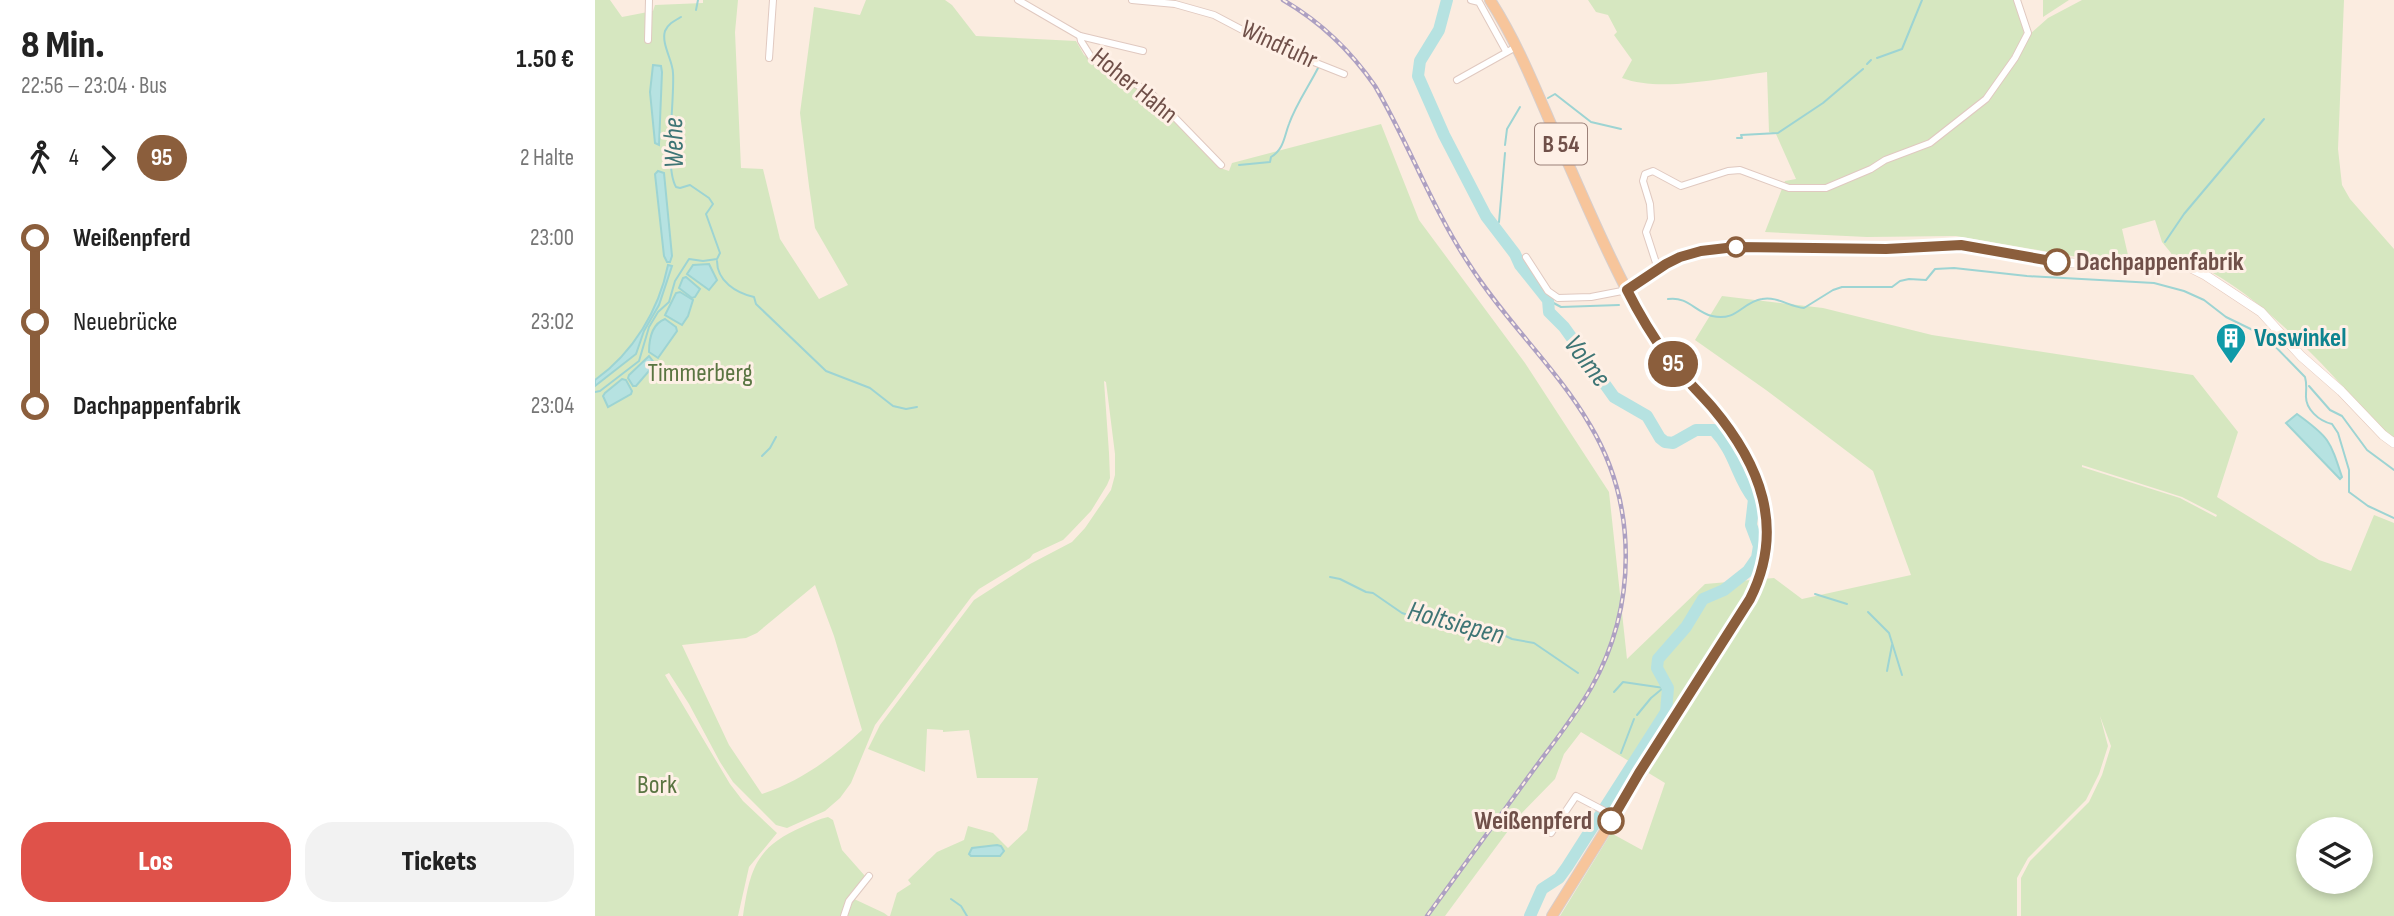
<!DOCTYPE html>
<html lang="de">
<head>
<meta charset="utf-8">
<style>
	:root { --surface:#fff; --page:#f2f2f2; --text:#222; --muted:#767676; --accent:#df524a }
	body { margin:0; font-family:"Sofia Sans Condensed",sans-serif; background:var(--page); color:var(--text); height:100vh; display:flex; flex-direction:column; font-size:26px; white-space:nowrap }
	* { box-sizing:border-box; margin:0 }
	p { font-size:23px; color:var(--muted) }
	.icon { flex:none; width:38px; height:38px; fill:none; stroke:currentColor; stroke-width:2; stroke-linecap:round; stroke-linejoin:round }
	.map { position:relative; flex:1; overflow:hidden }
	.sheet { display:flex; flex-direction:column; background:var(--surface); width:595px }
	.sheet>* { flex:none }
	.badge { padding:0 14px; border-radius:23px; font-size:24px; line-height:46px }
	.fabs { position:absolute; left:1701px; top:817px; display:grid; gap:14px }
	.fabs a { display:grid; place-items:center; width:77px; height:77px; border-radius:50%; background:var(--surface); box-shadow:0 4px 10px #0003; font-size:35px }
	.map>.badge { position:absolute; translate:-50% -50%; box-shadow:0 0 0 4px #fff }
	.legs { display:flex; align-items:center; gap:10px; height:77px; padding:0 21px; font-size:23px }
	.legs p { margin-inline-start:auto }
	.headline { display:flex; align-items:center; justify-content:space-between; height:119px; padding:0 21px }
	h1 { font-size:38px; font-weight:800; line-height:52px }
	.cta { display:flex; gap:14px; margin-top:auto; padding:14px 21px }
	.cta a { flex:1; height:80px; border-radius:28px; background:var(--accent); color:#fff; font-size:28px; font-weight:800; line-height:80px; text-align:center }
	.cta a+a { background:var(--page); color:var(--text) }
	ul { padding:0 21px; list-style:none }
	li { display:flex; align-items:center; gap:24px; height:84px; font-size:26px }
	li i { display:grid; place-items:center; width:10px; height:100%; margin:0 9px; background:currentColor }
	li i::after { content:''; width:18px; height:18px; margin:-9px; border:5px solid; border-radius:50%; background:var(--surface) }
	li p { margin-inline-start:auto }
	li:first-child i { background:linear-gradient(#0000 50%,currentColor 0) }
	li:last-child i { background:linear-gradient(currentColor 50%,#0000 0) }
	main { display:flex; flex:1; min-height:0 }
	.map>svg:first-child { display:block }
	.green { fill:#d6e7c0; fill-rule:evenodd }
	.water { fill:#b6e2e1; stroke:#9dd4d3; stroke-width:2 }
	.lines { fill:none; stroke-linecap:round; stroke-linejoin:round }
	.stream { stroke:#9dd4d3; stroke-width:2 }
	.river { stroke:#b6e2e1; stroke-width:12 }
	.street-casing { stroke:#e0c9c0; stroke-width:8 }
	.secondary-casing { stroke:#e4c9bd; stroke-width:10 }
	.primary-casing { stroke:#d7cecc; stroke-width:12 }
	.street { stroke:#fff; stroke-width:6 }
	.secondary { stroke:#fff; stroke-width:9 }
	.primary { stroke:#f7c59b; stroke-width:10 }
	.rail-casing { stroke:#ada0c2; stroke-width:4.5 }
	.rail { stroke:#fef0e6; stroke-width:2; stroke-dasharray:5; stroke-linecap:butt }
	.line-1-casing { stroke:#fff; stroke-width:16 }
	.line-1 { stroke:#8b5e3c; stroke-width:10 }
	.stop-1-dot { fill:#fff; stroke:#8b5e3c; stroke-width:3.5 }
	.labels { text-anchor:middle; dominant-baseline:central; stroke-width:6; stroke-linejoin:round; paint-order:stroke }
	.shield { fill:#fef0e6; stroke:#9b8078; stroke-width:2 }
	.shield-label { font-size:24px; font-weight:bold; fill:#705049 }
	.street-label { font-size:26px; fill:#705049; stroke:#fef0e6 }
	.stop-label { font-size:26px; font-weight:bold; fill:#705049; stroke:#fef0e6; text-anchor:start }
	.culture-label { font-size:26px; font-weight:bold; fill:#0d838f; stroke:#fef0e6; text-anchor:start }
	.park-label { font-size:26px; fill:#5a7542; stroke:#fef0e6 }
	.water-label { font-size:28px; font-style:italic; fill:#3e7575; stroke:#fef0e6 }
</style>
</head>
<body>
<main>
<section class="sheet">
<div class="headline"><div><h1>8 Min.</h1><p>22:56 – 23:04 · Bus</p></div><b>1.50 €</b></div>
<div class="legs"><svg class="icon" aria-label="walk" viewBox="0 0 24 24"><circle cx="13" cy="4" r="2"/><path d="M13 8l-2 6 4 7M11 14l-3 7M7 12l3-4h3l4 4"/></svg>4<svg class="icon" aria-label="forward" viewBox="0 0 24 24"><path d="M9 5l7 7-7 7"/></svg><b class="badge" style="background:#8b5e3c;color:#fff">95</b><p>2 Halte</p></div>
<ul>
<li><i style="color:#8b5e3c"></i><b>Weißenpferd</b><p>23:00</p></li>
<li><i style="color:#8b5e3c"></i><span>Neuebrücke</span><p>23:02</p></li>
<li><i style="color:#8b5e3c"></i><b>Dachpappenfabrik</b><p>23:04</p></li>
</ul>
<div class="cta"><a>Los</a><a>Tickets</a></div>
</section>
<div class="map">
<svg width="1799" height="916" viewBox="0 0 1799 916">
	<rect width="100%" height="100%" fill="#fbece0"/>
	<!-- green -->
	<g class="green">
		<path d="M 0,0 L 15,0 L 27,17 L 58,11 L 60,5 L 108,3 L 108,0 L 143,0 L 140,32 L 146,168 L 168,169 L 185,239 L 224,299 L 253,285 L 220,228 L 214,186 L 205,113 L 219,7 L 265,15 L 271,0 L 350,0 L 357,5 L 381,36 L 481,41 L 489,55 L 558,99 L 625,168 L 634,171 L 637,163 L 786,124 L 824,220 L 930,363 L 1014,492 L 1032,659 L 1110,584 L 1179,578 L 1207,599 L 1316,575 L 1278,471 L 1171,390 L 1100,340 L 1127,296 L 1228,308 L 1337,335 L 1598,375 L 1643,432 L 1622,497 L 1724,560 L 1756,571 L 1779,515 L 1799,523 L 1799,916 L 1426,916 L 1426,878 L 1435,861 L 1494,802 L 1507,775 L 1516,746 L 1505,716 L 1513,746 L 1504,774 L 1491,800 L 1433,858 L 1422,878 L 1422,916 L 965,916 L 1016,833 L 1047,850 L 1070,783 L 986,732 L 969,754 L 960,779 L 924,816 L 850,916 L 295,916 L 302,893 L 316,884 L 313,880 L 342,852 L 369,840 L 373,826 L 398,833 L 413,848 L 432,830 L 443,778 L 382,778 L 374,730 L 348,732 L 348,730 L 332,729 L 330,772 L 273,749 L 285,725 L 379,600 L 435,564 L 477,542 L 490,528 L 516,490 L 520,475 L 520,454 L 511,382 L 509,381 L 514,453 L 515,478 L 512,485 L 496,511 L 475,533 L 468,540 L 438,554 L 435,558 L 384,589 L 377,596 L 280,725 L 256,783 L 245,798 L 230,811 L 192,828 L 181,825 L 138,782 L 125,762 L 94,704 L 74,673 L 70,675 L 135,784 L 148,801 L 182,833 L 154,867 L 143,916 L 0,916 ZM 1487,465 L 1587,497 L 1622,515 L 1621,517 L 1585,498 L 1487,467 ZM 220,585 L 239,636 L 267,730 C 237,758 206,781 167,794 L 134,745 L 87,645 L 151,638 L 162,633 ZM 1713,830 L 1766,830 L 1766,882 L 1713,882 Z"/>
		<path d="M 993,0 L 1420,0 L 1429,32 L 1428,39 L 1393,92 L 1398,94 L 1435,34 L 1453,18 L 1487,0 L 1749,0 L 1743,149 L 1747,185 L 1755,199 L 1799,249 L 1799,438 L 1790,433 C 1744,382 1646,267 1578,259 L 1576,253 L 1567,242 L 1560,220 L 1527,229 L 1533,255 L 1500,260 L 1361,236 L 1272,237 L 1170,232 L 1190,181 L 1201,179 L 1181,134 L 1174,132 L 1172,72 C 1130,77 1067,93 1027,78 L 1037,60 L 1019,35 L 1022,32 L 1013,15 L 1001,12 Z"/>
		<polygon points="1448,0 1474,0 1448,17"/>
		<path d="M 233,817 L 238,820 L 247,850 L 270,876 L 252,898 L 247,916 L 148,916 C 155,869 161,847 207,827 C 216,823 224,819 233,817 Z"/>
		<polygon points="257,898 289,913 293,916 252,916"/>
	</g>
	<!-- water -->
	<g class="water">
		<polygon points="58,65 66,66 67,72 64,145 60,143 55,92"/>
		<polygon points="63,171 69,173 77,256 75,262 72,262 69,256 60,174"/>
		<polygon points="114,264 122,280 114,290 92,274 98,265"/>
		<path d="M 73,265 L 77,266 L 64,305 L 49,331 L 41,354 L 0,386 L 0,380 C 38,353 64,310 73,265 Z"/>
		<polygon points="91,277 105,289 100,297 97,298 84,288 88,278"/>
		<polygon points="85,292 98,300 93,316 87,325 70,315 81,293"/>
		<path d="M 70,319 L 81,327 L 82,331 L 63,358 L 54,352 C 54,340 57,324 70,319 Z"/>
		<polygon points="54,356 60,364 41,386 38,386 33,378 34,375"/>
		<polygon points="27,379 31,380 37,391 36,394 13,407 8,396 10,393"/>
		<path d="M 1702,414 C 1734,437 1735,440 1747,477 L 1745,479 L 1691,423 Z"/>
		<polygon points="402,845 406,846 409,851 405,856 376,856 374,854 377,848"/>
	</g>
	<g class="lines">
		<!-- stream -->
		<g class="stream">
			<polyline points="101,10 103,0"/>
			<polyline points="1282,58 1307,49 1327,0"/>
			<polyline points="1272,64 1276,60"/>
			<polyline points="953,98 960,94 996,122 1026,129"/>
			<polyline points="1142,138 1147,138 1146,135 1183,133 1228,103 1268,69"/>
			<polyline points="910,145 912,129 925,107"/>
			<path d="M 644,165 L 675,162 L 676,157 C 689,149 689,137 694,124 C 701,104 714,86 723,68"/>
			<polyline points="900,228 904,222 910,153"/>
			<polyline points="1570,242 1589,214 1669,119"/>
			<path d="M 122,261 C 122,281 141,293 159,297 L 161,304 L 231,371 L 275,388 L 298,406 L 311,409 L 322,407"/>
			<path d="M 1073,299 C 1093,296 1100,312 1117,316 C 1142,322 1147,302 1167,299 C 1182,296 1195,307 1209,308 L 1238,290 L 1247,287 L 1297,287 L 1305,281 L 1314,279 L 1331,280 L 1340,269 L 1359,268 L 1432,276 L 1559,283 L 1589,291 L 1609,300 L 1631,317 L 1670,336 L 1710,377 C 1712,384 1711,388 1711,395 C 1710,409 1724,421 1737,424 L 1743,433 L 1754,470 L 1754,492 L 1773,506 L 1799,518"/>
			<polyline points="953,300 966,307 1024,305"/>
			<polyline points="1714,386 1735,410 1747,416 1772,450 1799,470"/>
			<path d="M 0,392 L 5,391 L 44,361 L 54,327 L 63,312 L 74,302 L 80,281 L 94,259 L 108,261 L 122,259 L 125,253 L 111,214 L 118,204 L 114,198 L 95,185 L 85,188 L 81,187 C 69,166 80,99 78,73 C 78,61 66,44 70,31 C 73,24 79,21 86,17"/>
			<polyline points="167,456 175,448 181,437"/>
			<polyline points="735,577 745,579 771,592 778,593 807,613 832,621 880,628 904,633 917,639 939,643 983,673"/>
			<polyline points="1220,594 1252,604"/>
			<polyline points="1273,612 1294,633 1307,675"/>
			<polyline points="868,620 879,627"/>
			<polyline points="1292,671 1297,645"/>
			<polyline points="1019,692 1028,682 1069,688 1073,686"/>
			<polyline points="1042,715 1056,698 1068,688"/>
			<polyline points="1026,753 1039,719"/>
			<polyline points="356,899 366,906 372,916"/>
		</g>
		<!-- river -->
		<path class="river" d="M 852,0 L 844,30 L 825,61 L 823,76 L 849,135 L 891,216 L 920,254 L 925,265 L 953,300 L 954,312 L 969,327 L 1019,397 L 1052,416 L 1065,438 L 1070,442 L 1078,443 L 1101,430 L 1119,430 C 1141,453 1142,479 1159,499 L 1156,525 L 1164,546 L 1162,558 L 1153,571 L 1129,590 L 1108,599 L 1091,627 L 1063,659 L 1062,668 L 1073,688 L 1071,712 L 972,867 L 964,878 L 947,889 L 935,916"/>
		<!-- street casing -->
		<g class="street-casing">
			<g id="street">
				<polyline points="423,0 485,36 486,41 498,60 556,93 626,165"/>
				<polyline points="537,0 580,4 619,15 676,45 749,74"/>
				<polyline points="876,0 884,2 911,51"/>
				<polyline points="485,36 548,51"/>
				<polyline points="53,40 54,0"/>
				<polyline points="174,58 178,0"/>
				<polyline points="862,80 921,47"/>
				<polyline points="931,257 953,291 963,298 996,297 1032,290"/>
				<polyline points="1063,269 1051,232 1056,219 1055,204 1048,181 1050,174 1058,171 1086,186 1133,171 1145,170 1194,188 1231,188 1276,169 1290,160 1335,143 1391,99 1420,58 1433,33 1422,0"/>
				<polyline points="956,833 981,796 1019,816"/>
				<polyline points="249,916 254,901 274,876"/>
			</g>
		</g>
		<!-- secondary casing -->
		<g class="secondary-casing">
			<polyline id="secondary" points="1032,290 1071,264 1085,257 1106,251 1140,247 1291,249 1366,245 1427,257 1463,262 1494,264 1528,261 1574,263 1594,267 1610,275 1666,312 1706,356 1746,391 1788,435 1799,443"/>
		</g>
		<!-- primary casing -->
		<g class="primary-casing">
			<path id="primary" d="M 895,0 C 921,40 939,85 958,129 C 986,192 1013,257 1046,317 C 1065,352 1094,379 1118,409 C 1142,438 1160,470 1170,507 C 1179,538 1169,571 1155,599 L 957,916"/>
		</g>
		<!-- street -->
		<use href="#street" class="street"/>
		<!-- secondary -->
		<use href="#secondary" class="secondary"/>
		<!-- primary -->
		<use href="#primary" class="primary"/>
		<!-- rail casing -->
		<g class="rail-casing">
			<path id="rail" d="M 688,0 C 726,22 755,50 780,86 C 814,144 837,208 874,264 C 910,321 961,367 995,425 C 1043,505 1042,607 996,688 C 977,721 951,752 929,783 C 897,827 864,872 832,916"/>
		</g>
		<!-- rail -->
		<use href="#rail" class="rail"/>
	</g>
	<g class="lines">
		<!-- line-1 casing -->
		<g class="line-1-casing">
			<path id="line-1" d="M 1016,821 L 1044,773 L 1155,599 C 1191,528 1165,464 1117,407 C 1103,391 1087,376 1074,359 C 1058,337 1044,314 1032,290 L 1071,264 L 1085,257 L 1106,251 L 1140,247 L 1291,249 L 1366,245 L 1462,262"/>
		</g>
		<!-- line-1 -->
		<use href="#line-1" class="line-1"/>
	</g>
	<!-- icons -->
	<defs>
		<g id="building-pin" transform="scale(1.575)"><path d="M0 17L-7.5 6A9.5 9.5 0 1 1 7.5 6Z" fill="#0f9aa8" stroke="#fef0e6"/><path d="M-4-6H4V6H1V3H-1V6H-4ZM-2.5-4.3h1.7v1.8h-1.7ZM.8-4.3h1.7v1.8H.8ZM-2.5-1h1.7V.8h-1.7ZM.8-1h1.7V.8H.8Z" fill="#fff"/></g>
	</defs>
	<g fill-rule="evenodd">
		<use href="#building-pin" x="1636" y="338"/>
	</g>
	<!-- markers -->
	<g class="stop-1-dot">
		<circle cx="1141" cy="247" r="9"/>
		<circle cx="1462" cy="262" r="12"/>
		<circle cx="1016" cy="821" r="12"/>
	</g>
	<g class="labels">
		<!-- shield labels -->
		<rect class="shield" x="940" y="123.5" width="52" height="41" rx="5"/>
		<g class="shield-label">
			<text x="966" y="144">B 54</text>
		</g>
		<!-- street labels -->
		<g class="street-label">
			<text transform="translate(684 45) rotate(25)">Windfuhr</text>
			<text transform="translate(539 86) rotate(39)">Hoher Hahn</text>
		</g>
		<!-- stop labels -->
		<g class="stop-label">
			<text x="1481" y="262">Dachpappenfabrik</text>
			<text x="997" y="821" text-anchor="end">Weißenpferd</text>
		</g>
		<!-- culture labels -->
		<g class="culture-label">
			<text x="1659" y="338">Voswinkel</text>
		</g>
		<!-- park labels -->
		<g class="park-label">
			<text x="105" y="373">Timmerberg</text>
			<text x="62" y="785">Bork</text>
		</g>
		<!-- water labels -->
		<g class="water-label">
			<text transform="translate(79 143) rotate(-91)">Wehe</text>
			<text transform="translate(992 361) rotate(52)">Volme</text>
			<text transform="translate(861 623) rotate(15)">Holtsiepen</text>
		</g>
	</g>
</svg>
<div class="fabs">
<a><svg class="icon" aria-label="layers" viewBox="0 0 24 24"><path d="M12 4l9 5-9 5-9-5zM3 14l9 5 9-5"/></svg></a>
</div>
<b class="badge" style="left:1078px;top:364px;background:#8b5e3c;color:#fff">95</b>
</div>
</main>
</body>
</html>
